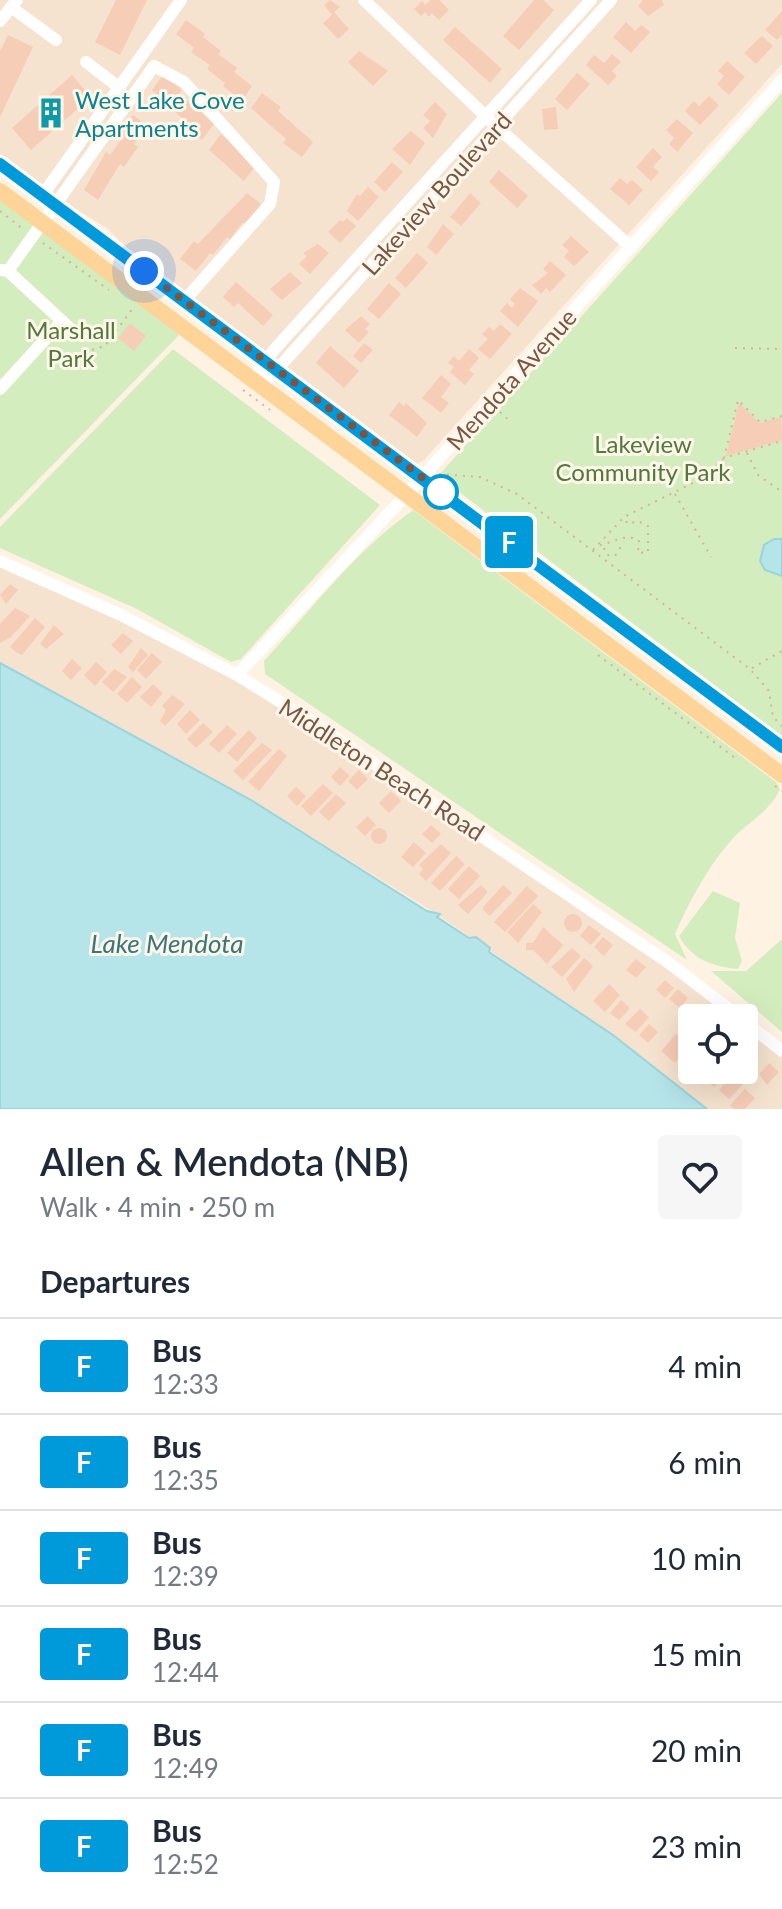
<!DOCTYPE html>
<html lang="en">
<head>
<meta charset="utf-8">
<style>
	:root { --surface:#fff; --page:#f6f6f7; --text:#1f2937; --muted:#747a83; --line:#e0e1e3 }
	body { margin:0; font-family:Lato,sans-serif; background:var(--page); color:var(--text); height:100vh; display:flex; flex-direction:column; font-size:30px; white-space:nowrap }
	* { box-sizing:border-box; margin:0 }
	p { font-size:26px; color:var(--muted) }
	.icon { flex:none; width:44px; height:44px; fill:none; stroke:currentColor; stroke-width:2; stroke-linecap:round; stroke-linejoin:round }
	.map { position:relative; height:1109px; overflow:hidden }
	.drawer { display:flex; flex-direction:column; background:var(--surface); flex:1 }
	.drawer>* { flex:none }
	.badge { padding:0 16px; border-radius:6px; font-size:28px; line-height:52px }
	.controls { position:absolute; left:678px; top:1004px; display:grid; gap:16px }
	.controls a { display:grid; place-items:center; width:80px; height:80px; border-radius:8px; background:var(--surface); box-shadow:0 8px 32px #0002; font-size:40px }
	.you { position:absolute; width:40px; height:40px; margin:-20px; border:6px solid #fff; border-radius:50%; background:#1a73e8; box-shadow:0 0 0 12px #1a73e833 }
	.map>.badge { position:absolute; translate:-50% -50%; box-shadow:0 0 0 4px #fff }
	h2 { padding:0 40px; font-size:30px; line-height:72px }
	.round { display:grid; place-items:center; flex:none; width:84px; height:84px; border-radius:8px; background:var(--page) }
	.head { display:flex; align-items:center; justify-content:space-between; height:136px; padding:0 40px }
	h1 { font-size:38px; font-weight:600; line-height:60px }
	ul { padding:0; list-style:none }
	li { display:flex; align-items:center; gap:24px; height:96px; padding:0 40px; border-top:2px solid var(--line) }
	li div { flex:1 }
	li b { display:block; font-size:30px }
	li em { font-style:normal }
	li .badge { min-width:88px; font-weight:700; text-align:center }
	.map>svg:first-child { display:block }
	.residential { fill:#f6e3cf }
	.green { fill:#d4edbf }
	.water { fill:#b5e4e9; stroke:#9ad4dc; stroke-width:2 }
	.building { fill:#f6cdb7 }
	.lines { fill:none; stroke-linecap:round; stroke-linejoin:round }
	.path { stroke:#dbb09a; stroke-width:2; stroke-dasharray:2 6; stroke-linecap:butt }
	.minor { stroke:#fff; stroke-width:12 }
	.major { stroke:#ffd498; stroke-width:16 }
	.line-casing { stroke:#fff; stroke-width:18 }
	.line { stroke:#009ada; stroke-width:12 }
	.walk { stroke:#785646; stroke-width:8; stroke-dasharray:0 14.4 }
	.stop-dot { fill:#fff; stroke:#009ada; stroke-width:4 }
	.labels { text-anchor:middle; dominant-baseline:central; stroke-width:6; stroke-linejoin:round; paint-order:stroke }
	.culture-label { font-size:24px; fill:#0d838f; stroke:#fff6ea; text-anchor:start }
	.street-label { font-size:24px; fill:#785646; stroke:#fff6ea }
	.park-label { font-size:24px; fill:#50793b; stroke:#fff6ea }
	.water-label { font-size:26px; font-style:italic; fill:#39767e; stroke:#fff6ea }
</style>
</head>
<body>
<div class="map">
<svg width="782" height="1109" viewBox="0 0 782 1109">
	<rect width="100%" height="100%" fill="#fef2e2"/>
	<!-- residential -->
	<g class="residential">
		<polygon points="0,0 782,0 782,64 424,460 417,464 130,251 107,228 71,206 0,154"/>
		<polygon points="0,561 237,675 741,1018 692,1018 692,1070 744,1070 744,1021 782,1051 782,1109 707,1109 613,1035 432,911 251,800 0,663"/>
	</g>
	<!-- green -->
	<g class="green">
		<polygon points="782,93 782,736 438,476"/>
		<polygon points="0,199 180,334 0,519"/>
		<polygon points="173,349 380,505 241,659 231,662 137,609 0,548 0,527"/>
		<path d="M 413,510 L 776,782 L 780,789 C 769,814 745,823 729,843 C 706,870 689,902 675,934 L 687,960 L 265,674 L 264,661 C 311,610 355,551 413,510 Z"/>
		<path d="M 713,891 L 740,903 L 735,938 L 742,961 L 738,969 C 711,966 693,960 679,936 Z"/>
		<polygon points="782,939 782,1032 711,971 746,971"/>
	</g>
	<!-- water -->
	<g class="water">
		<polygon points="774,539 782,539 782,576 765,570 760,561 764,545"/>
		<polygon points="0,663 251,800 427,911 440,914 437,917 469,938 476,937 490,948 489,952 613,1035 707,1109 0,1109"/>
	</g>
	<!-- building -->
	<g class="building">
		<polygon points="116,0 147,0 120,55 95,42"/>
		<polygon points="330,0 340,7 334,12 349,29 338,39 323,23 332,15 324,5"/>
		<polygon points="430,0 439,0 449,10 439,20 432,13 429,17 425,12 421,16 414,9 422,1 425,5"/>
		<polygon points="534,0 543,0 554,10 519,50 503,36"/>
		<polygon points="643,0 662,0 664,5 648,16 638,6"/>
		<polygon points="782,11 782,35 777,40 765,30"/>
		<polygon points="186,20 205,34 203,37 221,51 218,54 237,68 234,72 252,86 242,101 223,86 225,83 207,69 210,65 191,52 194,48 176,34"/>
		<polygon points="626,22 635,31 641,25 650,32 631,53 613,37"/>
		<polygon points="455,27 502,69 490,83 443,40"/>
		<polygon points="8,35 33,47 0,117 0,51"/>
		<polygon points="762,36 773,46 756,64 744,53"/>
		<polygon points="359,51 388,71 373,86 348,62"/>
		<polygon points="612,54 621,62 612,71 617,76 608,85 586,65 594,55 604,63"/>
		<polygon points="727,61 745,77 729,95 717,84 724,76 718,71"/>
		<polygon points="577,73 590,84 567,110 555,99"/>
		<polygon points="72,75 91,97 31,150 12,128"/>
		<polygon points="163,75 182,90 179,93 214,124 202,140 183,125 186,122 152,90"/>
		<polygon points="262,93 281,107 278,111 313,142 302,157 283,143 286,139 251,108"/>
		<polygon points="709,96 719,105 700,125 685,111 694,101 699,106"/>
		<polygon points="435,102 447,114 433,138 423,128 430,121 423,115"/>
		<polygon points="556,107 558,129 544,130 542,109"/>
		<polygon points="133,115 148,126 134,144 138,147 124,167 120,164 98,200 84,190 106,152 110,155 123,137 119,134"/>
		<polygon points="677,119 693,133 677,152 669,144 674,138 666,130"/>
		<polygon points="411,131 425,143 410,165 392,149"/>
		<polygon points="221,134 255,167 244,181 209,150"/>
		<polygon points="653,148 662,157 653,167 659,172 651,181 636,167"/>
		<polygon points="392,162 403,172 385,192 374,182"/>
		<polygon points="499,170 528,196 517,208 489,182"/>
		<polygon points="620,178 627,184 632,180 643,190 629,205 610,189"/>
		<polygon points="368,187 379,197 358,221 347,211 357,194 360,196"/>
		<polygon points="247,193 261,204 246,224 243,222 230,239 227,237 213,255 210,253 196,271 180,259 194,241 198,244"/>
		<polygon points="470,193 481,203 461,226 450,217"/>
		<polygon points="347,218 356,226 340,243 328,232 340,220 343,222"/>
		<polygon points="443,224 454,234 436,255 427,247"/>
		<polygon points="571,236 589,252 574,266 564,257 569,251 562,245"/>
		<polygon points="318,244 329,253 310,274 299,264 307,256 303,253"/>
		<polygon points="417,253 428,263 406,288 395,278"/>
		<polygon points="550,261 566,275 550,292 546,288 541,294 532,285 548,273 543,269"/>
		<polygon points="290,272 302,283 282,300 270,289"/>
		<polygon points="236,282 273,315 263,326 238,303 234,307 223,297"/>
		<polygon points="389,283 401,294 379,319 367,309"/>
		<polygon points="520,288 538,301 518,327 500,311 507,303 512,308 515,304 510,299"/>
		<polygon points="361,316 370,324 365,329 369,332 359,343 345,330"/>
		<polygon points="130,323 146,336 134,351 118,338"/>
		<polygon points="500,324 512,334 490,359 478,349 488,339 482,334 489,327 494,331"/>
		<polygon points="364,343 373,350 361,363 353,356"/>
		<polygon points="330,346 359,371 344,388 316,363"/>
		<polygon points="469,349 479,358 469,370 474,374 465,385 450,372 454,367 448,363 454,356 459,361"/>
		<polygon points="441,375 451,384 441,397 449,403 441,413 422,398"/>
		<polygon points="399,402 404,406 406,403 427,423 417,437 389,415"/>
		<polygon points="739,403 760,423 781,417 782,440 726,456"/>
		<polygon points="10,584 18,590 6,604 0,595"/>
		<polygon points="15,608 30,616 11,637 0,643 0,624"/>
		<polygon points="35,618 45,627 22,655 17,653 10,647"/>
		<polygon points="54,625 64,634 46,649 40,644"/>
		<polygon points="123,633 133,641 121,654 111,645"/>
		<polygon points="141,648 148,655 133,672 128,667"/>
		<polygon points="152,653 162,662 146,679 137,670"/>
		<polygon points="72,659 82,668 71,680 62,671"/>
		<polygon points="96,662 107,672 95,686 84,675"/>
		<polygon points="114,669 127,677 113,692 102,682"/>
		<polygon points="132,677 142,687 127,703 117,694"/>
		<polygon points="153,684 163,693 151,707 140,697"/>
		<polygon points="172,695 185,704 165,726 160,721 166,710 162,706"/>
		<polygon points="190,710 200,720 186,734 177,724"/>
		<polygon points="203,723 213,732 196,748 187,739"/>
		<polygon points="227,725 237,734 219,753 209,744"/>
		<polygon points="249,730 257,738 237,762 227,753"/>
		<polygon points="262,743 272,750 243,780 233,771"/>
		<polygon points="279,749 287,756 259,791 248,782"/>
		<polygon points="340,767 350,776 340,786 331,777"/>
		<polygon points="359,770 368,779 357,790 348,781"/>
		<polygon points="323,784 333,793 311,816 301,806"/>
		<polygon points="296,787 306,796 297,806 287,796"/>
		<polygon points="391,791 401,801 389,813 379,803"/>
		<polygon points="336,794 346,803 329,821 319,812"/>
		<polygon points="368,816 376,825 365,836 356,827"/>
		<polygon points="431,825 441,834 432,843 422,834"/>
		<circle cx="379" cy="836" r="8"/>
		<polygon points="414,842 426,853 413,867 401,857"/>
		<polygon points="441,844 451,853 426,881 419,874 423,869 419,865"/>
		<polygon points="456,856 465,864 440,891 431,883"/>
		<polygon points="469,866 480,876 459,899 448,889"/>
		<polygon points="481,885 488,892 468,914 458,905"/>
		<polygon points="503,885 512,893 490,916 483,910 484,906"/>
		<polygon points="527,886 538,896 505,932 494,922"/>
		<polygon points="533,904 542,912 518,943 507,932"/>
		<circle cx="573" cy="923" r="9"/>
		<polygon points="589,925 601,934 591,945 580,936"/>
		<polygon points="543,927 563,945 547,964 533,950 526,950 526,943 533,943"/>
		<polygon points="603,937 613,945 604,956 594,947"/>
		<polygon points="572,948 581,956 562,977 551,967"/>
		<polygon points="584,958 593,966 574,992 566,979"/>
		<polygon points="636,959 646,967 636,978 626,970"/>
		<polygon points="665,980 674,988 665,998 656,990"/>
		<polygon points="609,984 620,995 605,1012 593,1001"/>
		<polygon points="678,989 688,998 680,1008 669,999"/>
		<polygon points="621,1000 630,1008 619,1020 610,1013"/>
		<polygon points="640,1009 649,1017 636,1032 625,1024"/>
		<polygon points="649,1024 658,1032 648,1043 639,1035"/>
		<polygon points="676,1034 690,1046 675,1063 661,1051"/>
		<polygon points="769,1063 779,1072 767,1085 759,1074"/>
		<polygon points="711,1070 723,1076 714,1087 704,1078"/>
		<polygon points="735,1072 746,1081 729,1099 719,1090"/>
		<polygon points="745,1089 755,1098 745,1109 734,1109 730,1105"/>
	</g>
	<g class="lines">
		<!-- path -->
		<g class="path">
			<polyline points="0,211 24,230"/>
			<polyline points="43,243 109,290"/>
			<polyline points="735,348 782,349"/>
			<polyline points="92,350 105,346 133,308"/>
			<polyline points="243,390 270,410"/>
			<polyline points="500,412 511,422"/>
			<polyline points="782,416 760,422 738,400 724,458 782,441"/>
			<polyline points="747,453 758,475 782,492"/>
			<polyline points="439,474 480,477 517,494 750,669 769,691 773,717 782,726"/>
			<polyline points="675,494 711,557"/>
			<path d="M 600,545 C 612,543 628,532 639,541 L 638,553 L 648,552 L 648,526 L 638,521 L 628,524 L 624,518"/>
			<polyline points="604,548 607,555 615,556 624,542"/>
			<polyline points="593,550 624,517 705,477 723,459"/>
			<polyline points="598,655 734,757"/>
			<polyline points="752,668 782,651"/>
			<polyline points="775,786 782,791"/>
		</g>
		<!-- minor -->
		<g class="minor">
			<polyline points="364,0 496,126 631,247"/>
			<polyline points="11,7 56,40"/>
			<polyline points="0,21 17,0"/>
			<polyline points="86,62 120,88"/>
			<polyline points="42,196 181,0"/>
			<polyline points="8,271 154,66 184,82 274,182 270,204 184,301"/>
			<polyline points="62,321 75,333"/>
			<polyline points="253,380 273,351 591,0"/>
			<polyline points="262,386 611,0"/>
			<polyline points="0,389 62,321 8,271 1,270"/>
			<polyline points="0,561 121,615 237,675 308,719 669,963 741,1018"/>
			<polyline points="237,675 407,494 782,80"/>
			<polyline points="744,1021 782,1051"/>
		</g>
		<!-- major -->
		<g class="major">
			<polyline points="0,164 782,747"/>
			<polyline points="0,191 782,775"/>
		</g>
	</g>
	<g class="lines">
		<!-- line casing -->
		<g class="line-casing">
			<polyline id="line" points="0,164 782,747"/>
		</g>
		<!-- line -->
		<use href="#line" class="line"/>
		<!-- walk -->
		<polyline class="walk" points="144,271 446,495 441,492"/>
	</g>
	<!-- icons -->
	<defs>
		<g id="building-bare" transform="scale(2.4)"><path d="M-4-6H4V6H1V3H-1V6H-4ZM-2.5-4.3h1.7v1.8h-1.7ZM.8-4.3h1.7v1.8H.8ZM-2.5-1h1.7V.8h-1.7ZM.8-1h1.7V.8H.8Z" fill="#0f9aa8" stroke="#fff6ea" stroke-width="2.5" paint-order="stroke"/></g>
	</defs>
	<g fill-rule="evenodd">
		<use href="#building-bare" x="51" y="113"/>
	</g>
	<!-- markers -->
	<circle class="stop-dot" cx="441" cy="492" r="16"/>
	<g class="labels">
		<!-- culture labels -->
		<g class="culture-label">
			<text x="75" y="99">West Lake Cove<tspan x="75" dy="28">Apartments</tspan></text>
		</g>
		<!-- street labels -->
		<g class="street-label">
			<text transform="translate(436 193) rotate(-48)">Lakeview Boulevard</text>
			<text transform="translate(511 379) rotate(-48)">Mendota Avenue</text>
			<text transform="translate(382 769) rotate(33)">Middleton Beach Road</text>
		</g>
		<!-- park labels -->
		<g class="park-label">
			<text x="71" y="329">Marshall<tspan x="71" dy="28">Park</tspan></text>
			<text x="643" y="443">Lakeview<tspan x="643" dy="28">Community Park</tspan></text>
		</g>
		<!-- water labels -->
		<g class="water-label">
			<text x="167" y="943">Lake Mendota</text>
		</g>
	</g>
</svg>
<div class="controls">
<a><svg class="icon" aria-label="locate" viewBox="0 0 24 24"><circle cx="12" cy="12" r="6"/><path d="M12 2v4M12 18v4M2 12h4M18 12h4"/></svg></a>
</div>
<div class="you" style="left:144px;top:271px"></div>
<b class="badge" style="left:509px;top:542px;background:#009ada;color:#fff">F</b>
</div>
<section class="drawer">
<div class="head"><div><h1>Allen &amp; Mendota (NB)</h1><p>Walk · 4 min · 250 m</p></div><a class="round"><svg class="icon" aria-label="heart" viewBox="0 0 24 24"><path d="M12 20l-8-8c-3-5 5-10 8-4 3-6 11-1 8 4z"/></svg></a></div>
<h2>Departures</h2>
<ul>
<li><span class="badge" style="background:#009ada;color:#fff">F</span><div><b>Bus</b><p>12:33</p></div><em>4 min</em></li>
<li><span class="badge" style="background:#009ada;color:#fff">F</span><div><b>Bus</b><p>12:35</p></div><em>6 min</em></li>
<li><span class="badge" style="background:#009ada;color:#fff">F</span><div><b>Bus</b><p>12:39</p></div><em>10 min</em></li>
<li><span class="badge" style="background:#009ada;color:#fff">F</span><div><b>Bus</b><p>12:44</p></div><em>15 min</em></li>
<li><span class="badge" style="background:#009ada;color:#fff">F</span><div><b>Bus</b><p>12:49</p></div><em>20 min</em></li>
<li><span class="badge" style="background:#009ada;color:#fff">F</span><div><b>Bus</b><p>12:52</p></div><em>23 min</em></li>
</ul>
</section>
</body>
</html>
